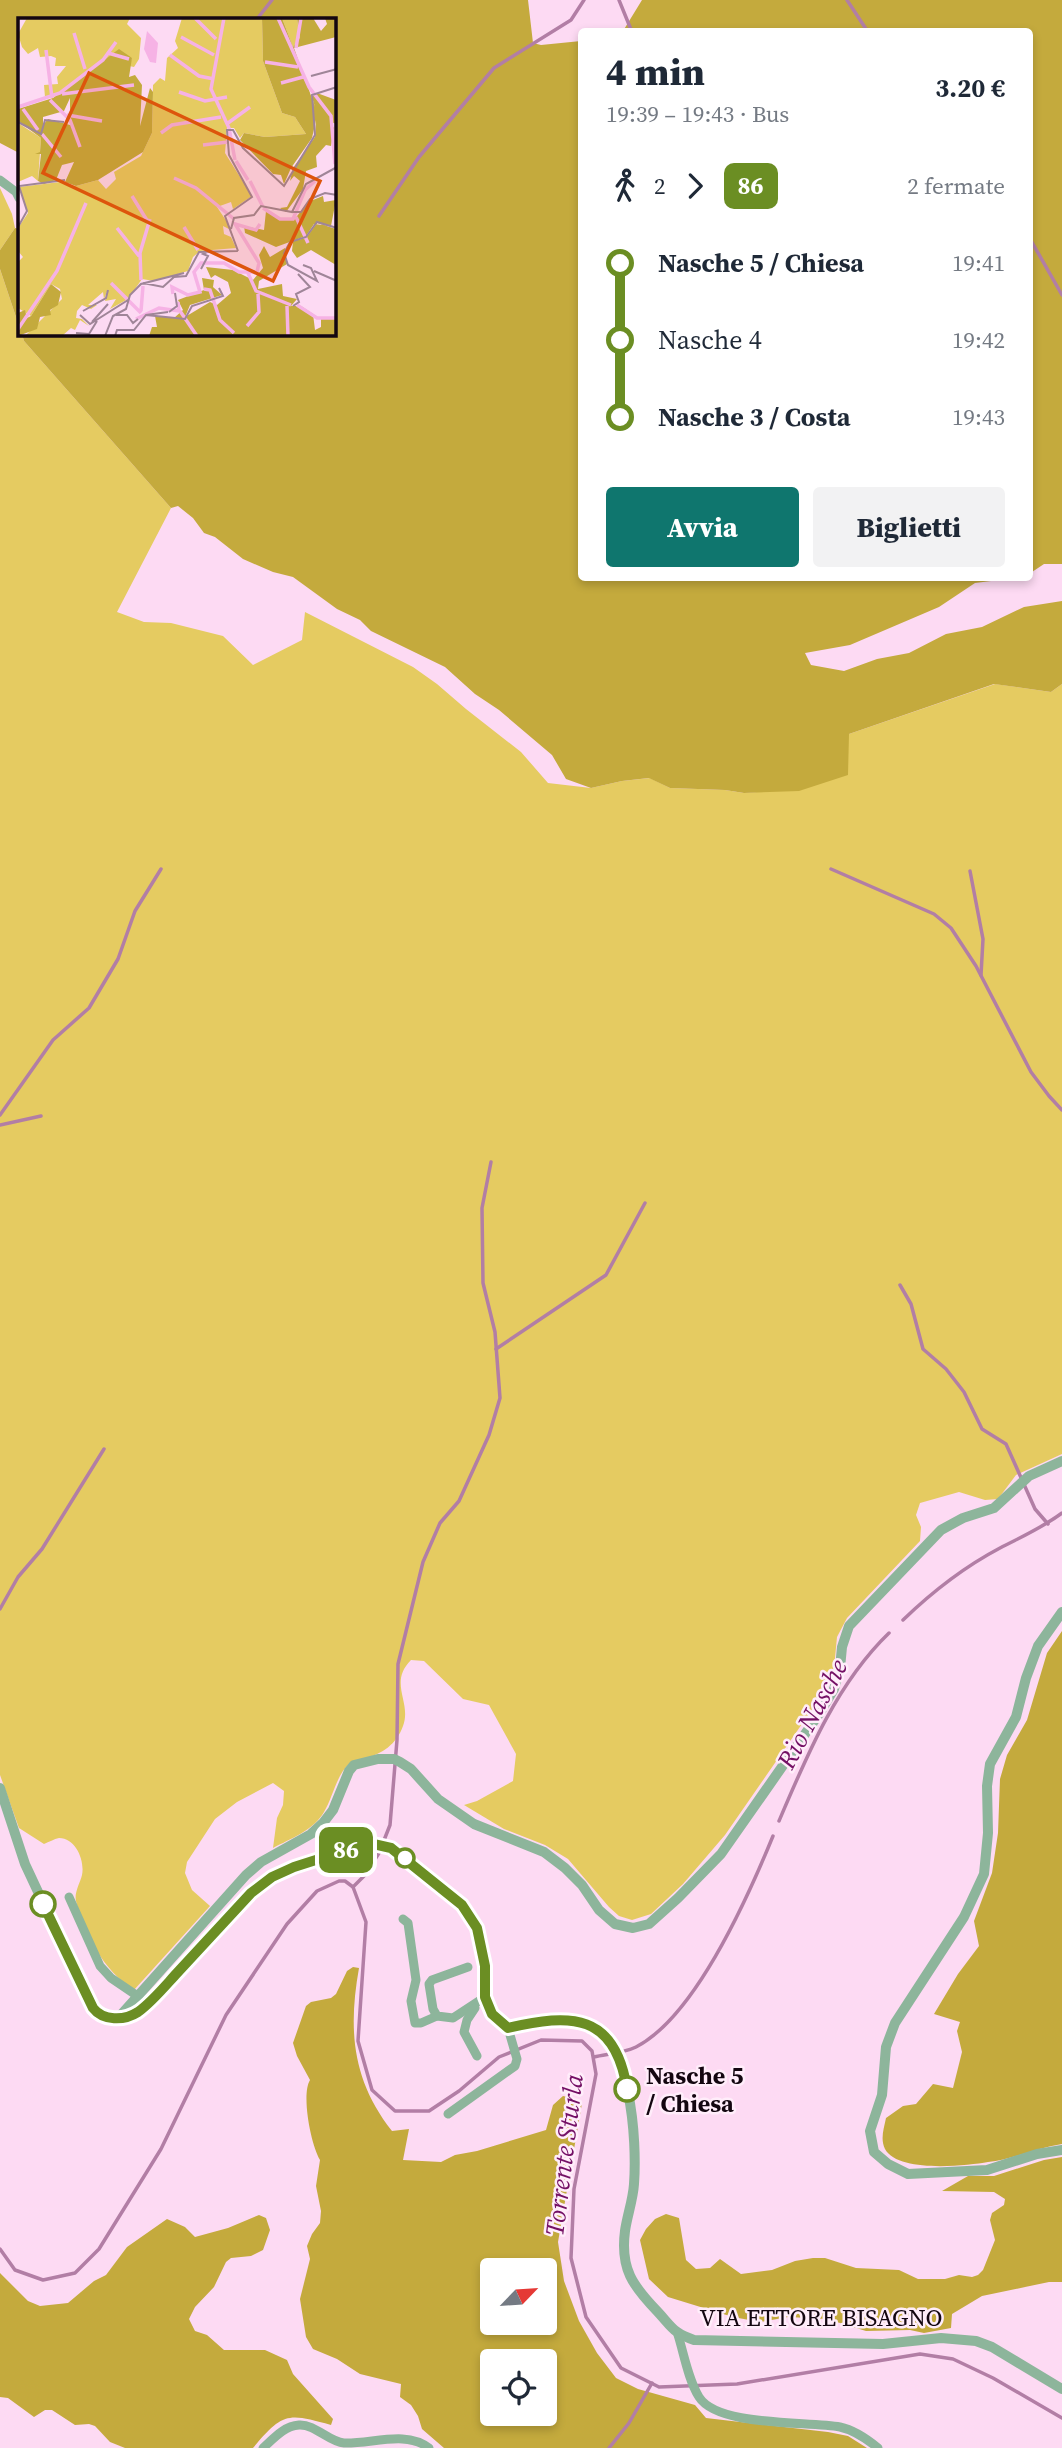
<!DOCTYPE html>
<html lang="it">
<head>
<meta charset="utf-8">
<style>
	:root { --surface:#fff; --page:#f2f2f3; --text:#1f2937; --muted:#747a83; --accent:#0f766e }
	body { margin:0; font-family:"Source Serif 4",serif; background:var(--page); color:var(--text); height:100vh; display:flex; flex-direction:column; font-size:26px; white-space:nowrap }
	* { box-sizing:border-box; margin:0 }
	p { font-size:23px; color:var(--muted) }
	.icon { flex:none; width:38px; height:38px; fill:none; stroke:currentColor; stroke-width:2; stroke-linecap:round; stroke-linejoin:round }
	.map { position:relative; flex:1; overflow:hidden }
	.sheet { position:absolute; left:578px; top:28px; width:455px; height:553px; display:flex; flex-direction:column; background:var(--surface); border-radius:7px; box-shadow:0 4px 10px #0003 }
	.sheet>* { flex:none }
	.badge { padding:0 14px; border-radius:10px; font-size:24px; line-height:46px }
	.needle { width:46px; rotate:65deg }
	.fabs { position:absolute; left:480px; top:2258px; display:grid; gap:14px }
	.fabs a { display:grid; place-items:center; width:77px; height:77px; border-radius:7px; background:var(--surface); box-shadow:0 4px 10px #0003; font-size:35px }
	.map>.badge { position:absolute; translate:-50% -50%; box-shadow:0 0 0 4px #fff }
	.legs { display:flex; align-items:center; gap:10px; height:77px; padding:0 28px; font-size:23px }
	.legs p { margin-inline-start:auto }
	.headline { display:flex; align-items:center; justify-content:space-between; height:119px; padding:0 28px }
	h1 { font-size:38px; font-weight:800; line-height:52px }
	.cta { display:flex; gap:14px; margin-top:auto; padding:14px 28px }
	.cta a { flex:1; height:80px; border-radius:7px; background:var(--accent); color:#fff; font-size:28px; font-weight:800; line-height:80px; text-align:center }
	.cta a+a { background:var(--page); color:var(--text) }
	ul { padding:0 28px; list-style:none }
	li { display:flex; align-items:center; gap:24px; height:77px; font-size:26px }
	li i { display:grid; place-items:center; width:10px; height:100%; margin:0 9px; background:currentColor }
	li i::after { content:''; width:18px; height:18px; margin:-9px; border:5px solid; border-radius:50%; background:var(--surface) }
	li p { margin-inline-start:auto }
	li:first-child i { background:linear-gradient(#0000 50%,currentColor 0) }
	li:last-child i { background:linear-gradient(currentColor 50%,#0000 0) }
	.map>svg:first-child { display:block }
	.green { fill:#e5cb61 }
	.forest { fill:#c4aa3d; fill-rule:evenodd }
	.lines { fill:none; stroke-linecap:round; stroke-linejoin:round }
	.stream { stroke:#b27ea5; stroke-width:3.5 }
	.minor { stroke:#8db59b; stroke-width:9 }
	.tertiary { stroke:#8db59b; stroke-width:10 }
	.line-1-casing { stroke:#fff; stroke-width:16 }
	.line-1 { stroke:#6b8e23; stroke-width:10 }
	.stop-1-dot { fill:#fff; stroke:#6b8e23; stroke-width:3.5 }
	.labels { text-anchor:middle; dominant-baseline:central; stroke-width:5; stroke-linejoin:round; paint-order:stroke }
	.stop-label { font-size:24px; font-weight:bold; fill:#130610; stroke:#ffedfa; text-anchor:start }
	.street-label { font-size:24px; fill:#130610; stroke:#ffedfa }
	.water-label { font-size:26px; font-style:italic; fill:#741065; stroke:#ffedfa }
	.inset-river { fill:none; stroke:#f6b2e5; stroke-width:3.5 }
	.inset-road { fill:none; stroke:#9f8598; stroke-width:2 }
	.view { fill:#dd550c; fill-opacity:0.15; stroke:#dd550c; stroke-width:3.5 }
	.inset-edge { fill:none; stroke:#130610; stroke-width:3.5 }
</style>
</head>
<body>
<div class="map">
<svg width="1062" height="2448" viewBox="0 0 1062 2448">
	<rect width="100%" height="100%" fill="#fddaf3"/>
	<!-- green -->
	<g class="green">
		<polygon points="0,188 12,214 15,228 0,250"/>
		<path d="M 0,269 L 19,326 L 19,334 L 22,334 L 24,341 L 171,508 L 117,612 L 144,622 L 171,623 L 223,636 L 253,665 L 302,640 L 305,612 L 413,667 L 437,684 L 466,709 L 521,752 L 548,783 L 591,788 L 622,781 L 650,778 L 670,788 L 725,790 L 744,793 L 770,791 L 849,734 L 995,684 L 1051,692 L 1062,684 L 1062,1454 L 1016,1475 L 998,1499 L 985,1500 L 959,1492 L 920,1503 L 916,1515 L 921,1527 L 920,1541 L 847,1618 L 837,1637 L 834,1668 L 820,1698 L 725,1835 L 683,1884 L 651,1914 L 632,1920 L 619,1916 L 609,1907 L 568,1859 L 545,1845 L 504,1829 L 464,1805 L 477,1801 L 513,1781 L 516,1754 L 489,1705 L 463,1699 L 424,1661 L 411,1660 C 388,1683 412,1702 403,1726 C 396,1745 383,1753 364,1759 C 359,1760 353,1761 349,1764 C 336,1776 333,1797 324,1812 C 314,1830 290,1839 273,1848 L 277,1818 L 283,1805 L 284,1791 L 273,1783 L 237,1802 L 215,1819 L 187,1862 L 185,1873 L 192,1890 L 210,1906 L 134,1990 C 104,1971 84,1934 76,1901 C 74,1893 80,1883 82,1875 C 85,1861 76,1838 59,1838 C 54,1839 49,1842 44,1844 L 19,1828 L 0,1775 Z"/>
	</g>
	<!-- forest -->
	<g class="forest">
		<polygon points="0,0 528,0 533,43 541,45 581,41 581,578 1015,578 975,583 939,607 850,645 805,653 811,665 844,671 877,659 909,653 946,634 982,627 1024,607 1062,601 1062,684 1051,692 994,684 849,734 848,775 799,791 744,793 725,790 670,788 649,778 622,781 591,788 566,779 552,755 499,710 475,694 445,667 371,631 360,620 337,609 293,577 273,572 243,559 215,537 204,533 193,518 178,506 171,508 24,341 22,334 334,334 334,19 19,19 19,153 0,143"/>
		<polygon points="642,0 1062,0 1062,564 1044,564 1029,574 1029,32 623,31"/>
		<polygon points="15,228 19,229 19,326 0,269 0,250"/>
		<path d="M 1062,1631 L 1062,2144 C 1037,2148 1013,2159 988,2162 C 965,2166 898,2173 885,2149 C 880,2139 884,2128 886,2118 L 903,2106 L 916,2104 L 933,2084 L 953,2088 L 962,2052 L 957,2031 L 960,2022 L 934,2014 L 958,1974 L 979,1946 L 974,1921 L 992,1873 L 998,1833 L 1000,1779 L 1007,1755 L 1027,1720 L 1047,1653 Z"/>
		<path d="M 353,1967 L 359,1968 C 348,2030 352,2080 392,2131 L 409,2129 L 403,2160 L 441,2162 L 455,2155 L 477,2151 L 546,2130 L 553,2105 L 563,2096 L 576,2099 L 582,2103 L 558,2242 L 564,2281 L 579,2321 L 597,2353 L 616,2378 L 638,2389 L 695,2405 L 706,2418 L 828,2432 L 848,2436 L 867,2448 L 444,2448 L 422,2429 L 418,2416 L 411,2405 L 400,2397 L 401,2384 L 360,2374 L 337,2359 L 313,2349 L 306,2337 L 300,2299 L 310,2259 L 307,2246 L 312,2234 L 320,2223 L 321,2211 L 316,2186 L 320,2160 C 311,2145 301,2095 310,2080 L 297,2056 L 293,2043 L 306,2006 L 311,2002 L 331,1998 L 336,1994 L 347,1971 ZM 492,2270 L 544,2270 L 544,2322 L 492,2322 ZM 492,2361 L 544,2361 L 544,2413 L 492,2413 Z"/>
		<polygon points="1062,2157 1062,2282 1049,2282 982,2296 952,2314 951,2328 924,2333 910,2330 866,2331 827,2319 788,2317 760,2322 733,2317 668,2297 649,2279 640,2240 646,2229 655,2219 666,2214 679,2218 686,2260 696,2269 710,2268 720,2259 741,2274 772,2270 795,2261 813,2258 825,2258 856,2268 899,2270 918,2279 945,2279 959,2275 972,2277 978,2275 983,2270 995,2240 990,2220 992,2213 1004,2205 1005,2199 994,2192 942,2191 968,2176 994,2176 1044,2160"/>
		<path d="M 259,2215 L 266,2218 L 270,2230 L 263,2250 L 251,2256 L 231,2258 L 226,2262 L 214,2287 L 195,2307 L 189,2319 L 195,2331 L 207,2335 L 224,2350 L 265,2350 L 287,2360 L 293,2374 L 333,2419 L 331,2425 C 288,2413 283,2412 253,2448 L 125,2448 L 110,2442 L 95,2426 L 89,2424 L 75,2425 L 52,2410 L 45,2410 L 34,2417 L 8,2398 L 0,2397 L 0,2273 L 28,2301 L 40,2306 L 68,2303 L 94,2281 L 106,2275 L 127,2247 L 167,2219 L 185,2227 L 195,2237 L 228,2228 Z"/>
	</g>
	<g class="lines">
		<!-- stream -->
		<g class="stream">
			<polyline points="619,0 632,32"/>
			<polyline points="847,0 868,32"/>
			<polyline points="257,19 272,0"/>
			<polyline points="379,216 419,157 494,68 571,20 584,0"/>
			<polyline points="1029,237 1062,295"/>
			<polyline points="831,869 934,914 951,928 976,966 1031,1072 1049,1096 1062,1110"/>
			<polyline points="970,871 983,939 981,975"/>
			<polyline points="0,1115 53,1040 89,1008 118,959 135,911 161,869"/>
			<polyline points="0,1125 41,1116"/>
			<polyline points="900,1285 911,1304 923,1349 946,1369 964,1392 982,1429 1006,1444 1035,1509 1048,1524"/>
			<polyline points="496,1349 606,1275 645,1203"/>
			<polyline points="0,1609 18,1577 42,1549 104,1449"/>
			<path d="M 903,1620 C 932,1592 964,1567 1000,1548 C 1021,1537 1042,1528 1062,1513"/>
			<path d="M 779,1821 C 807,1755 837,1683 889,1633"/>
			<polyline points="353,1887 365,1875 379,1853 390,1825 397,1740 398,1664 423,1562 440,1523 459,1501 489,1435 500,1398 495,1332 483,1283 482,1208 491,1162"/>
			<path d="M 594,2057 C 607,2054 624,2053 636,2047 C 696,2016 748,1897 773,1836"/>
			<polyline points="0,2249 15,2270 43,2280 75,2273 99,2249 161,2149 226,2015 287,1924 317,1891 339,1881 345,1881 353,1887 366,1922 358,2041 372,2090 395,2111 429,2111 459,2091 499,2057 541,2040 582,2041 592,2051 596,2074 574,2189 571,2258 586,2317 621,2368 659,2387 737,2384 920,2354 953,2359 993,2378 1062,2418"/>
			<polyline points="609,2448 629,2423 652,2383"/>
		</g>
		<!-- minor -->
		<g class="minor">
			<polyline points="0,180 16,192 19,198"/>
			<polyline points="69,1897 100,1966 111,1978 139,1997"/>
			<polyline points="403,1919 408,1923 416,1980 411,2001 415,2023 421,2023 437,2016"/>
			<polyline points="468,1967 432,1980 429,1984 433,2009 437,2016 453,2018 485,1997"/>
			<polyline points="475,2008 467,2020 464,2032 477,2056"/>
			<polyline points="448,2114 515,2066 517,2059 508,2028"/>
			<path d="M 678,2335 C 684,2354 688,2379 699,2397 C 718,2427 807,2421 840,2427 C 854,2430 867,2439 878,2448"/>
			<path d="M 263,2448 C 274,2438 284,2426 299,2425 C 315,2424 329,2442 344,2443 C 372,2444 406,2430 429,2448"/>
		</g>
		<!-- tertiary -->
		<g class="tertiary">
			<polyline points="1062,1612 1038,1646 1026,1678 1016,1717 990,1764 987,1786 988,1833 984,1874 964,1917 895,2023 886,2047 882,2095 870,2131 874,2152 888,2164 908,2174 987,2170 1037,2154 1062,2150"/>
			<path d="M 0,1788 L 25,1864 L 88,1999 C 100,2021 116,2022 138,2012 L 251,1893 L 272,1877 L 294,1867 L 364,1844 L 380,1844 L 391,1848 L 462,1905 L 477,1928 L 485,1966 L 485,1997 L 492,2014 L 508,2028 C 530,2023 560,2014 582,2021 C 632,2035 637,2142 634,2184 C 633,2200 627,2216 625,2231 C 620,2269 633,2286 657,2311 C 672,2327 673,2333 694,2340 L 883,2344 L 941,2338 L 976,2341 L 992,2347 L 1062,2389"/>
			<polyline points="119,2017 246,1875 261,1862 311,1834 323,1823 333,1810 349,1771 354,1765 378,1759 394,1759 400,1762 411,1769 438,1799 474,1824 544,1852 565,1868 582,1885 599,1910 615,1924 633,1928 649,1924 678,1898 721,1854 819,1714 834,1689 840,1668 842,1647 849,1626 941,1530 963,1518 994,1508 1029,1476 1062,1461"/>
		</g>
	</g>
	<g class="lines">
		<!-- line-1 casing -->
		<g class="line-1-casing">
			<path id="line-1" d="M 43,1904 L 93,2008 C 103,2021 124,2021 138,2012 C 152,2002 165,1986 177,1973 C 202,1946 226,1920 251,1893 L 272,1877 L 294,1867 L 369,1843 L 391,1848 L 462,1905 L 477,1928 L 485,1966 L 485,1997 L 492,2014 L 508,2028 C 571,2013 615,2013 627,2089"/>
		</g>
		<!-- line-1 -->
		<use href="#line-1" class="line-1"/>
	</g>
	<!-- markers -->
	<g class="stop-1-dot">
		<circle cx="405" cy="1858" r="9"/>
		<circle cx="43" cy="1904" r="12"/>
		<circle cx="627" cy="2089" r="12"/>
	</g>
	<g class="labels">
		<!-- stop labels -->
		<g class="stop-label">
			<text x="646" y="2075">Nasche 5<tspan x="646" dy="28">/ Chiesa</tspan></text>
		</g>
		<!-- street labels -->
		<g class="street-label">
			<text x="821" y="2317">VIA ETTORE BISAGNO</text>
		</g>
		<!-- water labels -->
		<g class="water-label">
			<text transform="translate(812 1714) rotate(-62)">Rio Nasche</text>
			<text transform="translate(564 2155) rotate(-83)">Torrente Sturla</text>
		</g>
	</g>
	<!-- overview -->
	<g transform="translate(18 18)">
		<rect width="318" height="318" fill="#fddaf3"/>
		<path d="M 9,0 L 112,0 L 109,6 L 123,20 L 121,41 L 116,49 L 111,48 L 114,40 L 92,38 L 34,80 L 27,79 L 26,67 L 40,66 L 39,59 L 48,48 L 37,48 L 38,40 L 33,38 L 22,39 L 20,30 L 10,36 L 4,29 L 0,16 ZM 164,0 L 244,0 L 245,43 L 264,95 L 277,99 L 288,116 L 247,119 L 226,115 L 222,120 L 216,110 L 209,110 L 207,135 L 234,178 L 215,191 L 213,184 L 199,189 L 211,207 L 211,211 L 205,208 L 206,216 L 213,219 L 218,230 L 182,233 L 175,239 L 170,253 L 136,263 L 124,261 L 110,281 L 92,291 L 98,281 L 87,283 L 90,271 L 86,281 L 85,274 L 70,287 L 79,287 L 73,291 L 64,287 L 59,293 L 58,300 L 64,301 L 71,308 L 62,302 L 57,312 L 53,310 L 44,318 L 7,318 L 44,281 L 42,271 L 33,266 L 13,298 L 0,290 L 0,244 L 5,239 L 0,233 L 0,210 L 10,195 L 1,169 L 42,164 L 58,168 L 80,162 L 88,171 L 98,161 L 96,154 L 123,138 L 134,115 L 135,67 L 142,60 L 147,63 L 149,40 L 160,30 L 157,23 ZM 264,0 L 279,0 L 282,21 L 275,29 ZM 0,105 L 23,120 L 20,163 L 14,158 L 0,164 Z" fill="#e5cb61"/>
		<path d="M 244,0 L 264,0 L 275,29 L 282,20 L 279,0 L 295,0 L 303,13 L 309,6 L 307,0 L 318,0 L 318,19 L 276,30 L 297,89 L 294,79 L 299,75 L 318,82 L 319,106 L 312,104 L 316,110 L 313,128 L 308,127 L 298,138 L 299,149 L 288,153 L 285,171 L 268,194 L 262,190 L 269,189 L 282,163 L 276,158 L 272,163 L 275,150 L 297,119 L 298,102 L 294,120 L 273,150 L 266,166 L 263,157 L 255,156 L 222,122 L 226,115 L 247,119 L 288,116 L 277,99 L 264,95 L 245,43 ZM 101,31 L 114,40 L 111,59 L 117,57 L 124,67 L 122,108 L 132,70 L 135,74 L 134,115 L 125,134 L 80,162 L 58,168 L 47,164 L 56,144 L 44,147 L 38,162 L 26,166 L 20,163 L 23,136 L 17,136 L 22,134 L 23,120 L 0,103 L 0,91 L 35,80 ZM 52,80 L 52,107 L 30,101 L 25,107 L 25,99 L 46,93 ZM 305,178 L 306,184 L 318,182 L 313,208 L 296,206 L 288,218 L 258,229 L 227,215 L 226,208 L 246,212 L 248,193 L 260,201 L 276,202 L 290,184 ZM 299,205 L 318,211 L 318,247 L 293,232 L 279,240 L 274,233 L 275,223 L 288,220 ZM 246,228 L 252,239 L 267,230 L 269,246 L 241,263 L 240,271 L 264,266 L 265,278 L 279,281 L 273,288 L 283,288 L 295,296 L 297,312 L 303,309 L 303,301 L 318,300 L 318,318 L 131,318 L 134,309 L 139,309 L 137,298 L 156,300 L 165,292 L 160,282 L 186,272 L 184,260 L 196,262 L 195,269 L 204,277 L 172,287 L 167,299 L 192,284 L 199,287 L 213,275 L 210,264 L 197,257 L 193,260 L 188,249 L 215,252 L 235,262 L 245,250 L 241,237 ZM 33,266 L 43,274 L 40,287 L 32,292 L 33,297 L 22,299 L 19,311 L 0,318 L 0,295 L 7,292 L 9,300 L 13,298 Z" fill="#c4aa3d" fill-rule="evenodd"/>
		<path d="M 129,13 L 140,25 L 138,45 L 132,44 L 126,31 Z" fill="#f6b2e5"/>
		<path class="inset-river" d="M 177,0 L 198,21M 206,0 L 193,71 L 211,110 L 217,142M 260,0 L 291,69 L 313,98 L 317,146M 56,15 L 67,51M 163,19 L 196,37M 278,30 L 283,0M 28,32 L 34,80M 90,35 L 111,41M 152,37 L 181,58 L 196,61M 247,44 L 280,49M 263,65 L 285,59M 161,74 L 187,83 L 209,79M 44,76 L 116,67M 32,82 L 52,102 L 62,129M 0,89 L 42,75 L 85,42 L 98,24M 5,91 L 20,112M 49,97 L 84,103M 210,105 L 232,89M 143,115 L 154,107 L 203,99M 24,116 L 43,139M 185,127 L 210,124M 218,143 L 230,162M 156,160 L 178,170 L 216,201M 232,163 L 245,189M 114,178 L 130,204M 245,190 L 262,201 L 275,201 L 287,172 L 297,163M 278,199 L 290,225M 166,209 L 180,232M 99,210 L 121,238M 230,255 L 238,273 L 273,287M 123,262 L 122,235 L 132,201M 93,265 L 123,295M 186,271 L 192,272 L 202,302 L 216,315M 155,276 L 154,269 L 170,277 L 182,274 L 176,254 L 183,245 L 206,245 L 221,254 L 239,254 L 241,245 L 217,206 L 238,212 L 242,206M 279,287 L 299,300 L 319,300M 269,288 L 270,318M 123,293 L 125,268M 162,293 L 179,318M 118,301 L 141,290 L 161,293 L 160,284M 229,308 L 241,294 L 240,276M 0,311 L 39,253 L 68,185"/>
		<path class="inset-road" d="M 293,58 L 319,51M 0,104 L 23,116 L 27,102 L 46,104M 274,194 L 283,194 L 292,181 L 307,175 L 319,177M 0,209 L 9,193 L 1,168 L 47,162M 213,211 L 216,200 L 236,197 L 243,188 L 274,194 L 288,166 L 319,149M 220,233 L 207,198 L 234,179 L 211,137 L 209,112 L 215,112 L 225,130 L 266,168 L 297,117 L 294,77 L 319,69M 285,247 L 293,250 L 299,263 L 270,247 L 266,235 L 272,224 L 288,219 L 299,204 L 319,210M 183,251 L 190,238 L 185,236 L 189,234M 296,253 L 319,263M 125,265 L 145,269 L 156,259 L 168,258 L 181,234 L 220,233M 275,288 L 281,284 L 278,276 L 292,269 L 280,256M 65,293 L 88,280 L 90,272M 151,294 L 159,288 L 157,275M 62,297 L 72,306 L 110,282M 98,297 L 109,297 L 115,305 L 120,301M 128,297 L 167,301 L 174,288 L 205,278 L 201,270M 74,304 L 90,286M 58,315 L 71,316 L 79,303M 87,318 L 95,298 L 108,291 L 112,277 L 123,266 L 166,255M 97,318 L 99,312 L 116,312 L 128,297 L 150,294"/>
		<path class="view" d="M 71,55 L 302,163 L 255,263 L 25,155 Z"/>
		<rect width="318" height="318" class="inset-edge"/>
	</g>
</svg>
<div class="fabs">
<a><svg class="needle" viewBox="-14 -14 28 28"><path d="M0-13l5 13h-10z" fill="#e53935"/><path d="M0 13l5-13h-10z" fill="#747a83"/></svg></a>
<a><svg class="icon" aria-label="locate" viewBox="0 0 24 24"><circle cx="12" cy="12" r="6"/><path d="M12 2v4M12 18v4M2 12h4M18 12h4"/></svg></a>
</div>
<b class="badge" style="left:346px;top:1850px;background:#6b8e23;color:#fff">86</b>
<section class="sheet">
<div class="headline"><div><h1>4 min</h1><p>19:39 – 19:43 · Bus</p></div><b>3.20 €</b></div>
<div class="legs"><svg class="icon" aria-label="walk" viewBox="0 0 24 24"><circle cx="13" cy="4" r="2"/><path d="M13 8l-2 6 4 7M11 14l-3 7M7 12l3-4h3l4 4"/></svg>2<svg class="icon" aria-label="forward" viewBox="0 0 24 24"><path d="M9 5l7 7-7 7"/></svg><b class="badge" style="background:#6b8e23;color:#fff">86</b><p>2 fermate</p></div>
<ul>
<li><i style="color:#6b8e23"></i><b>Nasche 5 / Chiesa</b><p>19:41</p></li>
<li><i style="color:#6b8e23"></i><span>Nasche 4</span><p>19:42</p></li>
<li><i style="color:#6b8e23"></i><b>Nasche 3 / Costa</b><p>19:43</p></li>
</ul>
<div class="cta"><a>Avvia</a><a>Biglietti</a></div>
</section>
</div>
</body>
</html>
